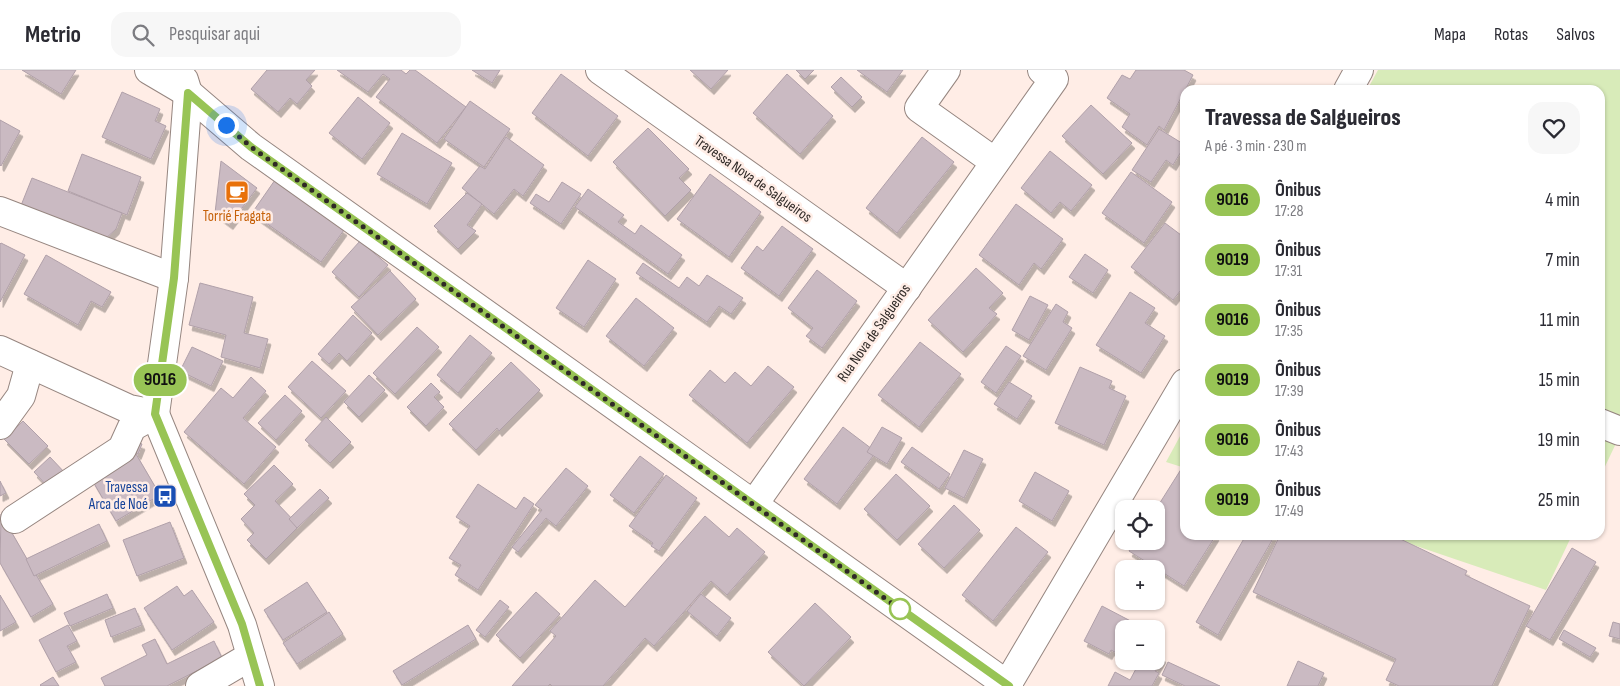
<!DOCTYPE html>
<html lang="pt">
<head>
<meta charset="utf-8">
<style>
	:root { --surface:#fff; --page:#f7f7f7; --text:#2b2b33; --muted:#7c7c81; --line:#e1e1e2 }
	body { margin:0; font-family:"Sofia Sans Condensed",sans-serif; background:var(--page); color:var(--text); height:100vh; display:flex; flex-direction:column; font-size:19px; white-space:nowrap }
	* { box-sizing:border-box; margin:0 }
	p { font-size:16px; color:var(--muted) }
	.icon { flex:none; width:28px; height:28px; fill:none; stroke:currentColor; stroke-width:2; stroke-linecap:round; stroke-linejoin:round }
	.map { position:relative; flex:1; overflow:hidden }
	.side { position:absolute; left:1180px; top:15px; width:425px; height:455px; display:flex; flex-direction:column; background:var(--surface); border-radius:15px; box-shadow:0 1px 4px #0004 }
	.side>* { flex:none }
	.badge { padding:0 10px; border-radius:16px; font-size:18px; line-height:32px }
	.tools { position:absolute; left:1115px; top:430px; display:grid; gap:10px }
	.tools a { display:grid; place-items:center; width:50px; height:50px; border-radius:10px; background:var(--surface); box-shadow:0 1px 4px #0004; font-size:25px }
	.you { position:absolute; width:25px; height:25px; margin:-12px; border:4px solid #fff; border-radius:50%; background:#1a73e8; box-shadow:0 0 0 8px #1a73e833 }
	.map>.badge { position:absolute; translate:-50% -50%; box-shadow:0 0 0 2px #fff }
	.round { display:grid; place-items:center; flex:none; width:52px; height:52px; border-radius:15px; background:var(--page) }
	.head { display:flex; align-items:center; justify-content:space-between; height:85px; padding:0 25px }
	h1 { font-size:24px; font-weight:800; line-height:38px }
	ul { padding:0; list-style:none }
	li { display:flex; align-items:center; gap:15px; height:60px; padding:0 25px }
	li div { flex:1 }
	li b { display:block; font-size:19px }
	li em { font-style:normal }
	li .badge { min-width:55px; font-weight:700; text-align:center }
	header { display:flex; align-items:center; gap:30px; box-sizing:border-box; height:70px; padding:0 25px; background:var(--surface); border-bottom:1px solid var(--line) }
	header strong { font-size:24px }
	nav { display:flex; gap:28px; margin-inline-start:auto; font-size:18px }
	.search { width:350px; height:45px; background:var(--page); display:flex; align-items:center; gap:12px; box-sizing:border-box; padding:0 18px; border-radius:15px; color:var(--muted); font-size:19px }
	.map>svg:first-child { display:block }
	.green { fill:#d8ebb9 }
	.building { fill:#cabac2; stroke:#b0a0a9; filter:url(#shadow) }
	.lines { fill:none; stroke-linecap:round; stroke-linejoin:round }
	.minor-casing { stroke:#968680; stroke-width:30 }
	.minor { stroke:#fff; stroke-width:28 }
	.line-casing { stroke:#fff; stroke-width:11 }
	.line { stroke:#98c455; stroke-width:8 }
	.walk { stroke:#2f2926; stroke-width:5; stroke-dasharray:0 9 }
	.stop-dot { fill:#fff; stroke:#98c455; stroke-width:2.5 }
	.labels { text-anchor:middle; dominant-baseline:central; stroke-width:5; stroke-linejoin:round; paint-order:stroke }
	.street-label { font-size:15px; fill:#2f2926; stroke:#ffede6 }
	.food-label { font-size:15px; fill:#c56008; stroke:#ffede6 }
	.transit-label { font-size:15px; fill:#164399; stroke:#ffede6; text-anchor:end }
</style>
</head>
<body>
<header>
<strong>Metrio</strong>
<div class="search"><svg class="icon" aria-label="search" viewBox="0 0 24 24"><circle cx="10" cy="10" r="6"/><path d="M15 15l6 6"/></svg>Pesquisar aqui</div>
<nav><a>Mapa</a><a>Rotas</a><a>Salvos</a></nav>
</header>
<div class="map">
<svg width="1620" height="616" viewBox="0 0 1620 616">
	<defs>
		<filter id="shadow"><feDropShadow dx="3" dy="5.5" stdDeviation="0" flood-color="#0004"/></filter>
	</defs>
	<rect width="100%" height="100%" fill="#ffede6"/>
	<!-- green -->
	<g class="green">
		<polygon points="1378,0 1620,0 1620,365 1600,407 1600,20 1367,20"/>
		<polygon points="1185,357 1185,398 1166,392"/>
		<polygon points="1384,465 1572,465 1546,520"/>
	</g>
	<!-- building -->
	<g class="building">
		<polygon points="22,0 76,0 61,24"/>
		<polygon points="267,0 315,0 306,10 312,16 297,34 290,28 278,42 251,19"/>
		<polygon points="337,0 401,0 406,4 410,0 415,0 466,37 437,73 376,27 390,9 383,4 368,22"/>
		<polygon points="472,0 500,0 492,13"/>
		<polygon points="690,0 728,0 711,19"/>
		<polygon points="796,0 814,0 805,9"/>
		<polygon points="857,0 903,0 887,22"/>
		<polygon points="1136,0 1184,0 1193,5 1164,60 1159,56 1147,75 1122,57 1130,44 1107,28 1122,5 1130,9"/>
		<polygon points="561,4 618,46 588,86 532,43"/>
		<polygon points="787,4 833,46 800,84 753,43"/>
		<polygon points="841,7 862,27 852,37 831,17"/>
		<polygon points="122,22 160,39 155,51 166,56 151,89 102,67"/>
		<polygon points="358,27 390,53 362,89 329,63"/>
		<polygon points="470,31 510,59 484,97 444,69"/>
		<polygon points="1091,35 1132,73 1103,104 1062,66"/>
		<polygon points="0,50 20,61 1,96 0,95"/>
		<polygon points="648,58 689,99 679,108 691,120 665,146 613,92"/>
		<polygon points="1159,59 1185,75 1173,95 1166,90 1151,112 1132,100"/>
		<polygon points="402,63 452,93 427,134 377,104"/>
		<polygon points="506,67 544,95 523,126 514,119 494,144 462,118 480,96 485,99"/>
		<polygon points="922,67 954,92 897,163 866,138"/>
		<polygon points="1050,81 1092,115 1071,141 1060,132 1051,143 1021,118"/>
		<polygon points="82,84 141,107 127,145 68,121"/>
		<polygon points="221,91 257,118 230,154 215,143"/>
		<polygon points="1185,101 1185,112 1180,107"/>
		<polygon points="1131,102 1172,132 1144,173 1102,143"/>
		<polygon points="710,104 761,142 729,187 677,149"/>
		<polygon points="32,108 122,143 116,159 103,171 18,143"/>
		<polygon points="275,110 344,160 321,192 252,143"/>
		<polygon points="562,112 581,124 561,154 530,133 536,124 549,132"/>
		<polygon points="588,119 624,145 618,152 635,164 641,155 682,185 668,204 575,137"/>
		<polygon points="467,123 482,134 467,155 476,161 458,179 434,156"/>
		<polygon points="1016,134 1063,169 1041,199 1034,193 1019,215 979,185"/>
		<polygon points="1165,153 1185,168 1185,215 1173,230 1131,197"/>
		<polygon points="782,156 813,179 779,226 741,198 757,176 763,181"/>
		<polygon points="360,171 388,195 359,227 332,202"/>
		<polygon points="1,173 25,185 0,232 0,174"/>
		<polygon points="1085,184 1108,200 1093,223 1069,207"/>
		<polygon points="46,185 111,222 102,237 91,231 78,255 24,224"/>
		<polygon points="588,190 616,209 584,257 556,238"/>
		<polygon points="643,193 679,218 687,207 699,216 707,205 743,228 731,244 719,236 707,252 636,203"/>
		<polygon points="976,198 1003,223 989,238 997,244 963,282 928,250"/>
		<polygon points="817,200 857,231 822,278 806,266 813,258 788,238"/>
		<polygon points="390,201 416,229 378,265 351,237"/>
		<polygon points="200,213 253,227 244,263 268,269 260,298 221,287 226,265 189,255"/>
		<polygon points="1130,222 1155,238 1145,253 1165,266 1141,303 1096,275"/>
		<polygon points="1030,226 1048,235 1029,270 1012,260"/>
		<polygon points="636,228 674,258 644,296 606,266"/>
		<polygon points="1056,234 1068,242 1063,252 1072,258 1046,300 1023,286"/>
		<polygon points="353,245 372,263 347,291 339,283 329,294 318,284"/>
		<polygon points="417,257 439,277 395,324 373,303"/>
		<polygon points="470,265 492,283 458,323 437,305"/>
		<polygon points="920,272 961,304 919,357 878,325"/>
		<polygon points="1006,276 1021,286 996,323 981,312"/>
		<polygon points="192,277 223,291 211,316 180,301"/>
		<polygon points="312,291 346,321 321,348 288,317"/>
		<polygon points="511,292 540,320 499,361 497,358 476,380 449,354"/>
		<polygon points="768,296 794,317 747,373 689,325 710,300 725,313 735,302 751,316"/>
		<polygon points="1080,297 1112,311 1109,318 1126,326 1104,375 1055,353"/>
		<polygon points="369,305 385,320 359,347 344,332"/>
		<polygon points="251,307 266,321 243,348 276,377 244,414 184,362 221,318 233,328"/>
		<polygon points="1009,312 1032,326 1017,349 994,334"/>
		<polygon points="431,313 440,322 434,327 444,337 426,356 407,337"/>
		<polygon points="285,325 302,341 276,370 258,353"/>
		<polygon points="326,347 351,372 330,393 305,370"/>
		<polygon points="23,351 48,376 29,394 4,369"/>
		<polygon points="843,357 876,382 837,434 804,409"/>
		<polygon points="882,357 902,368 887,394 867,382"/>
		<polygon points="132,370 142,374 138,384 129,380"/>
		<polygon points="912,377 950,404 939,419 901,392"/>
		<polygon points="964,380 983,389 964,428 945,418"/>
		<polygon points="136,384 160,425 116,451 92,410"/>
		<polygon points="640,386 664,404 634,443 610,425"/>
		<polygon points="50,387 67,405 51,420 34,402"/>
		<polygon points="1185,393 1185,465 1216,465 1184,516 1129,481 1135,471 1156,471 1156,439"/>
		<polygon points="274,395 293,414 275,431 299,456 266,489 247,470 254,463 241,449 255,435 244,424"/>
		<polygon points="566,398 588,416 556,456 546,448 518,482 512,477 542,440 535,435"/>
		<polygon points="1035,402 1069,421 1052,451 1019,431"/>
		<polygon points="896,404 930,436 897,470 864,439"/>
		<polygon points="666,405 697,428 659,481 651,476 653,473 629,456"/>
		<polygon points="0,411 6,423 0,426"/>
		<polygon points="478,414 516,439 524,427 534,434 478,520 455,505 461,495 449,488 470,456 456,447"/>
		<polygon points="320,419 329,428 297,458 289,449"/>
		<polygon points="954,435 980,460 944,498 918,474"/>
		<polygon points="1,444 53,534 31,547 0,493"/>
		<polygon points="705,446 729,467 737,458 765,482 727,525 711,511 654,576 645,568 603,616 552,616 550,614 548,616 512,616 556,566 550,561 595,510 625,537"/>
		<polygon points="170,452 184,488 137,506 123,470"/>
		<polygon points="99,454 107,471 34,506 26,489"/>
		<polygon points="1016,457 1048,482 993,551 962,525"/>
		<polygon points="1246,465 1275,465 1218,565 1196,552"/>
		<polygon points="1280,465 1392,465 1467,501 1465,505 1530,536 1492,616 1399,616 1386,610 1396,589 1253,522"/>
		<polygon points="1572,478 1596,492 1550,570 1526,556"/>
		<polygon points="307,512 327,542 283,570 264,540"/>
		<polygon points="177,516 184,526 192,520 214,552 172,580 144,538"/>
		<polygon points="536,522 560,544 520,588 496,565"/>
		<polygon points="107,524 113,538 70,556 64,543"/>
		<polygon points="701,524 731,548 717,566 687,541"/>
		<polygon points="0,525 16,552 0,561"/>
		<polygon points="500,530 509,537 485,567 476,560"/>
		<polygon points="815,533 851,567 804,616 768,582"/>
		<polygon points="1102,536 1144,558 1124,559 1124,587 1111,580 1109,584 1084,571"/>
		<polygon points="135,538 142,555 111,567 105,550"/>
		<polygon points="329,542 343,564 297,594 283,573"/>
		<polygon points="1613,552 1620,554 1620,569 1609,566"/>
		<polygon points="68,555 77,571 67,576 76,592 56,602 39,570"/>
		<polygon points="468,555 476,569 402,615 393,601"/>
		<polygon points="1564,560 1596,578 1590,587 1559,569"/>
		<polygon points="155,569 167,594 214,571 222,588 167,616 105,616 101,608 147,585 142,575"/>
		<polygon points="1156,584 1163,587 1155,601 1159,603 1152,616 1108,616 1115,602 1130,610 1138,595 1132,591 1156,591"/>
		<polygon points="1298,591 1324,603 1318,616 1287,616"/>
		<polygon points="1168,592 1220,616 1185,616 1162,605"/>
		<polygon points="53,607 59,616 41,616 40,615"/>
	</g>
	<g class="lines">
		<!-- minor casing -->
		<g class="minor-casing">
			<g id="minor">
				<polyline points="149,0 188,23 251,77 1009,616"/>
				<polyline points="600,0 907,218"/>
				<polyline points="946,0 919,38 995,92"/>
				<polyline points="1348,20 1359,0"/>
				<polyline points="0,141 174,208"/>
				<polyline points="0,280 129,339 155,344"/>
				<polyline points="155,344 174,208 188,23 184,10"/>
				<polyline points="155,344 242,555 260,616"/>
				<polyline points="1600,353 1620,361"/>
				<polyline points="0,355 21,326 30,294"/>
				<polyline points="754,434 1054,9 1042,0"/>
				<polyline points="15,449 122,379 132,357 155,344"/>
				<polyline points="1007,615 1185,313"/>
				<polyline points="200,616 251,586"/>
			</g>
		</g>
		<!-- minor -->
		<use href="#minor" class="minor"/>
	</g>
	<g class="lines">
		<!-- line casing -->
		<g class="line-casing">
			<polyline id="line" points="260,616 242,554 155,344 174,208 188,23 251,77 1009,616"/>
		</g>
		<!-- line -->
		<use href="#line" class="line"/>
		<!-- walk -->
		<polyline class="walk" points="226,55 251,77 900,539"/>
	</g>
	<!-- icons -->
	<defs>
		<g id="cafe-square" transform="scale(1.25)"><rect x="-9" y="-9" width="18" height="18" rx="4" fill="#e8710a" stroke="#ffede6"/><path d="M-5.5-4.5H6V0H3Q3 3.5 0 3.5H-2.5Q-5.5 3.5-5.5 0ZM3-3.2v2h1.7v-2ZM-6 4.5H4V6H-6Z" fill="#fff"/></g>
		<g id="bus-square" transform="scale(1.25)"><rect x="-9" y="-9" width="18" height="18" rx="4" fill="#1a4fb4" stroke="#ffede6"/><path d="M-5-6H5V4H4V6H2V4H-2V6H-4V4H-5ZM-3.5-4V0h7V-4ZM-3.5 1.2v1.5H-2V1.2ZM2 1.2v1.5H3.5V1.2Z" fill="#fff"/></g>
	</defs>
	<g fill-rule="evenodd">
		<use href="#cafe-square" x="237" y="122"/>
		<use href="#bus-square" x="165" y="426"/>
	</g>
	<!-- markers -->
	<circle class="stop-dot" cx="900" cy="539" r="10"/>
	<g class="labels">
		<!-- street labels -->
		<g class="street-label">
			<text transform="translate(753 109) rotate(35)">Travessa Nova de Salgueiros</text>
			<text transform="translate(874 263) rotate(-55)">Rua Nova de Salgueiros</text>
		</g>
		<!-- food labels -->
		<g class="food-label">
			<text x="237" y="146">Torrié Fragata</text>
		</g>
		<!-- transit labels -->
		<g class="transit-label">
			<text x="148" y="417">Travessa<tspan x="148" dy="17">Arca de Noé</tspan></text>
		</g>
	</g>
</svg>
<div class="tools">
<a><svg class="icon" aria-label="locate" viewBox="0 0 24 24"><circle cx="12" cy="12" r="6"/><path d="M12 2v4M12 18v4M2 12h4M18 12h4"/></svg></a>
<a>+</a>
<a>−</a>
</div>
<div class="you" style="left:226px;top:55px"></div>
<b class="badge" style="left:160px;top:310px;background:#98c455;color:#111">9016</b>
<section class="side">
<div class="head"><div><h1>Travessa de Salgueiros</h1><p>A pé · 3 min · 230 m</p></div><a class="round"><svg class="icon" aria-label="heart" viewBox="0 0 24 24"><path d="M12 20l-8-8c-3-5 5-10 8-4 3-6 11-1 8 4z"/></svg></a></div>
<ul>
<li><span class="badge" style="background:#98c455;color:#111">9016</span><div><b>Ônibus</b><p>17:28</p></div><em>4 min</em></li>
<li><span class="badge" style="background:#98c455;color:#111">9019</span><div><b>Ônibus</b><p>17:31</p></div><em>7 min</em></li>
<li><span class="badge" style="background:#98c455;color:#111">9016</span><div><b>Ônibus</b><p>17:35</p></div><em>11 min</em></li>
<li><span class="badge" style="background:#98c455;color:#111">9019</span><div><b>Ônibus</b><p>17:39</p></div><em>15 min</em></li>
<li><span class="badge" style="background:#98c455;color:#111">9016</span><div><b>Ônibus</b><p>17:43</p></div><em>19 min</em></li>
<li><span class="badge" style="background:#98c455;color:#111">9019</span><div><b>Ônibus</b><p>17:49</p></div><em>25 min</em></li>
</ul>
</section>
</div>
</body>
</html>
